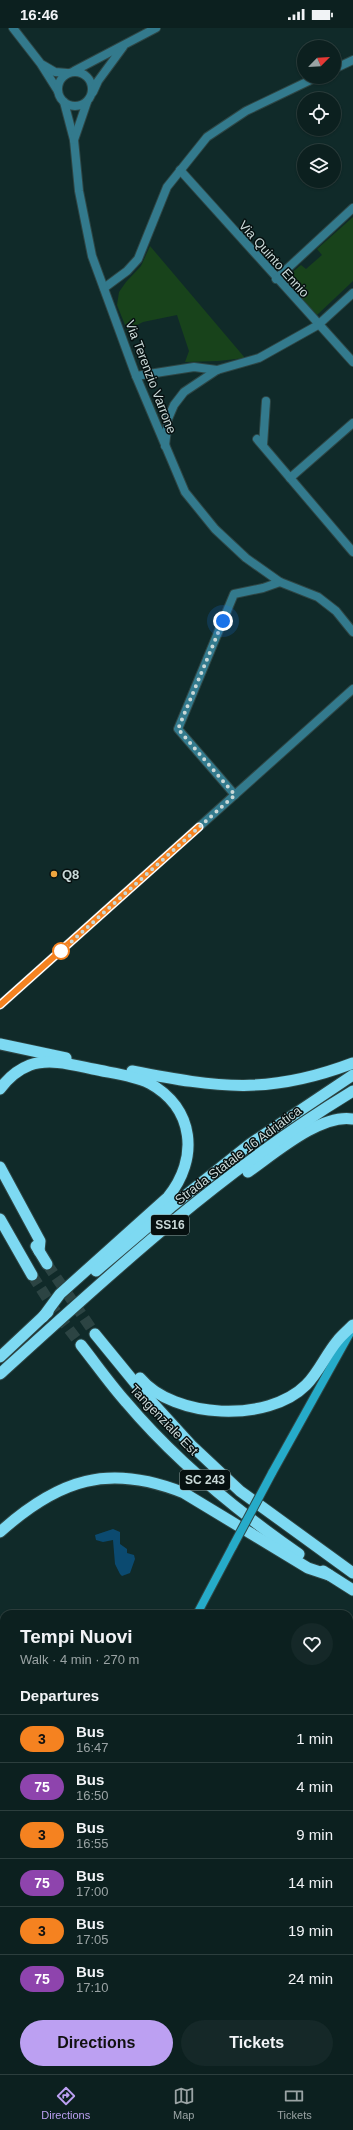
<!DOCTYPE html>
<html lang="en">
<head>
<meta charset="utf-8">
<style>
	:root { --surface:#0c201f; --page:#152828; --text:#f1f3f6; --muted:#9aa3a4; --line:#2c3e3d; --accent:#bca0f2 }
	body { margin:0; font-family:Arial,sans-serif; background:var(--page); color:var(--text); height:100vh; display:flex; flex-direction:column; font-size:15px; white-space:nowrap }
	* { box-sizing:border-box; margin:0 }
	p { font-size:13px; color:var(--muted) }
	.icon { flex:none; width:22px; height:22px; fill:none; stroke:currentColor; stroke-width:2; stroke-linecap:round; stroke-linejoin:round }
	.map { position:relative; flex:1; overflow:hidden }
	.side { position:absolute; left:0px; top:1582px; width:353px; height:464px; display:flex; flex-direction:column; background:var(--surface); border-radius:12px 12px 0 0; box-shadow:0 1px 3px #0004,0 0 0 1px var(--line) }
	.side>* { flex:none }
	.badge { padding:0 8px; border-radius:13px; font-size:14px; line-height:26px }
	.needle { width:26px; rotate:66deg }
	.controls { position:absolute; left:297px; top:12px; display:grid; gap:8px }
	.controls a { display:grid; place-items:center; width:44px; height:44px; border-radius:50%; background:var(--surface); box-shadow:0 1px 3px #0004,0 0 0 1px var(--line); font-size:20px }
	.you { position:absolute; width:20px; height:20px; margin:-10px; border:3px solid #fff; border-radius:50%; background:#1a73e8; box-shadow:0 0 0 6px #1a73e833 }
	.map>.badge { position:absolute; translate:-50% -50%; box-shadow:0 0 0 2px #fff }
	h2 { padding:0 20px; font-size:15px; line-height:36px }
	.round { display:grid; place-items:center; flex:none; width:42px; height:42px; border-radius:21px; background:var(--page) }
	.headline { display:flex; align-items:center; justify-content:space-between; height:68px; padding:0 20px }
	h1 { font-size:19px; font-weight:600; line-height:30px }
	.primary-button { display:flex; gap:8px; margin-top:auto; padding:8px 20px }
	.primary-button a { flex:1; height:46px; border-radius:24px; background:var(--accent); color:#111; font-size:16px; font-weight:600; line-height:46px; text-align:center }
	.primary-button a+a { background:var(--page); color:var(--text) }
	ul { padding:0; list-style:none }
	li { display:flex; align-items:center; gap:12px; height:48px; padding:0 20px; border-top:1px solid var(--line) }
	li div { flex:1 }
	li b { display:block; font-size:15px }
	li em { font-style:normal }
	li .badge { min-width:44px; font-weight:700; text-align:center }
	.status { display:flex; justify-content:space-between; align-items:center; height:28px; padding:0 20px; background:var(--surface); direction:ltr }
	.status svg { height:11px; fill:currentColor }
	.tabs { display:flex; justify-content:space-around; align-items:center; height:56px; border-top:1px solid var(--line); background:var(--surface); font-size:11px; color:var(--muted) }
	.tabs a { display:grid; justify-items:center; gap:2px }
	.tabs .selected { color:var(--accent) }
	.map>svg:first-child { display:block }
	.green { fill:#18431b }
	.water { fill:#0b4a70 }
	.lines { fill:none; stroke-linecap:round; stroke-linejoin:round }
	.trunk-tunnel { stroke:#2c4443; stroke-width:11; stroke-dasharray:11 5.5; stroke-linecap:butt }
	.minor-casing { stroke:#2e4645; stroke-width:10 }
	.tertiary-casing { stroke:#2e4645; stroke-width:10 }
	.secondary-casing { stroke:#2e4645; stroke-width:10 }
	.trunk-casing { stroke:#2e4645; stroke-width:13 }
	.minor { stroke:#337a8d; stroke-width:8 }
	.tertiary { stroke:#337a8d; stroke-width:8 }
	.secondary { stroke:#26abc9; stroke-width:8 }
	.trunk { stroke:#7dd9f2; stroke-width:11 }
	.secondary-bridge-casing { stroke:#2e4645; stroke-width:10; stroke-linecap:butt }
	.secondary-bridge { stroke:#26abc9; stroke-width:8 }
	.line-casing { stroke:#fff; stroke-width:9 }
	.line { stroke:#f58220; stroke-width:6 }
	.walk { stroke:#c9d8d7; stroke-width:4; stroke-dasharray:0 7.2 }
	.poi-dot { fill:#f0a63f; stroke:#061010; stroke-width:1.5 }
	.stop-dot { fill:#fff; stroke:#f58220; stroke-width:2 }
	.labels { text-anchor:middle; dominant-baseline:central; stroke-width:3; stroke-linejoin:round; paint-order:stroke }
	.shield { fill:#061010; stroke:#8e9c9b; stroke-width:1 }
	.shield-label { font-size:12px; font-weight:bold; fill:#c9d8d7 }
	.street-label { font-size:13px; fill:#c9d8d7; stroke:#061010 }
	.poi-label { font-size:13px; font-weight:bold; fill:#c9d8d7; stroke:#061010; text-anchor:start }
</style>
</head>
<body>
<div class="status"><b>16:46</b><svg viewBox="0 0 49 12"><path d="M0 12V9h3v3zM5 12V6h3v6zM10 12V3h3v9zM15 12V0h3v12zM26 1h20v11H26zM47 4h2v5h-2z"/></svg></div>
<div class="map">
<svg width="353" height="2046" viewBox="0 0 353 2046">
	<rect width="100%" height="100%" fill="#102a29"/>
	<!-- green -->
	<g class="green">
		<polygon points="353,189 353,253 317,287 284,251 301,237 306,241 322,227 317,221"/>
		<polygon points="150,218 245,330 218,333 185,334 189,323 177,287 143,294 127,302 117,277 119,264 126,254 141,238"/>
		<polygon points="1,1671 4,1672 4,1706 0,1708"/>
	</g>
	<!-- water -->
	<polygon class="water" points="113,1501 120,1504 120,1516 127,1521 127,1525 134,1527 135,1531 130,1545 122,1548 120,1546 115,1536 113,1512 103,1514 96,1512 95,1507"/>
	<g class="lines">
		<!-- trunk-tunnel -->
		<g class="trunk-tunnel">
			<polyline points="47,1236 95,1306"/>
			<polyline points="32,1247 58,1287 81,1317"/>
		</g>
		<!-- minor casing -->
		<g class="minor-casing">
			<g id="minor">
				<polyline points="334,41 353,32"/>
				<polyline points="180,142 353,334"/>
				<polyline points="276,251 353,180"/>
				<polyline points="104,260 127,243 138,231 167,159 207,109 246,83 317,49"/>
				<polyline points="136,348 194,339 217,342"/>
				<polyline points="257,411 353,524"/>
				<polyline points="263,417 266,373"/>
				<polyline points="165,418 168,391 174,377 184,364 217,342 259,330 318,297 353,265"/>
				<polyline points="290,450 353,395"/>
				<polyline points="235,767 178,701 234,566 263,560 280,554"/>
			</g>
		</g>
		<!-- tertiary casing -->
		<g class="tertiary-casing">
			<g id="tertiary">
				<polyline points="13,0 41,36 58,63"/>
				<polyline points="43,37 55,44 67,45"/>
				<polyline points="74,43 156,0"/>
				<circle cx="75" cy="61" r="17"/>
				<polyline points="93,64 98,53 123,19"/>
				<polyline points="64,74 74,112 79,163 92,228 136,348 185,464 215,501 246,530 280,554 318,569 336,583 353,604"/>
				<polyline points="74,112 87,74"/>
				<polyline points="0,977 353,661"/>
			</g>
		</g>
		<!-- secondary casing -->
		<g class="secondary-casing">
			<g id="secondary">
				<polyline points="272,1445 351,1303"/>
				<polyline points="197,1586 233,1518"/>
				<polyline points="349,1725 353,1721"/>
				<polyline points="0,1955 4,1948"/>
				<polyline points="11,2046 16,2042"/>
			</g>
		</g>
		<!-- trunk casing -->
		<g class="trunk-casing">
			<g id="trunk">
				<polyline points="0,1016 66,1030"/>
				<path d="M 132,1043 C 219,1060 269,1067 353,1035"/>
				<path d="M 0,1061 C 8,1050 17,1042 30,1037 C 50,1030 74,1037 93,1041 C 111,1045 133,1047 149,1055 C 195,1080 199,1131 168,1169 L 60,1266 L 43,1289"/>
				<polyline points="0,1139 40,1213 39,1223"/>
				<path d="M 248,1144 C 274,1126 321,1085 353,1091"/>
				<polyline points="0,1191 32,1247"/>
				<polyline points="36,1218 47,1236"/>
				<polyline points="96,1243 171,1179 250,1116 353,1047"/>
				<polyline points="95,1306 140,1361 191,1417 240,1463 353,1545"/>
				<path d="M 81,1317 C 96,1336 110,1356 126,1374 C 175,1432 237,1483 299,1526"/>
				<polyline points="0,1329 48,1284"/>
				<path d="M 0,1346 C 111,1245 224,1141 353,1063"/>
				<path d="M 140,1350 C 174,1391 268,1395 306,1357 C 319,1344 326,1326 338,1312 C 342,1307 348,1302 353,1297"/>
				<path d="M 0,1504 C 59,1451 109,1435 184,1465 L 308,1540 L 329,1547"/>
				<polyline points="323,1543 353,1562"/>
				<polyline points="349,1755 353,1754"/>
			</g>
		</g>
		<!-- minor -->
		<use href="#minor" class="minor"/>
		<!-- tertiary -->
		<use href="#tertiary" class="tertiary"/>
		<!-- secondary -->
		<use href="#secondary" class="secondary"/>
		<!-- trunk -->
		<use href="#trunk" class="trunk"/>
		<!-- secondary-bridge casing -->
		<g class="secondary-bridge-casing">
			<polyline id="secondary-bridge" points="233,1518 272,1445"/>
		</g>
		<!-- secondary-bridge -->
		<use href="#secondary-bridge" class="secondary-bridge"/>
	</g>
	<g class="lines">
		<!-- line casing -->
		<g class="line-casing">
			<polyline id="line" points="0,977 199,799"/>
		</g>
		<!-- line -->
		<use href="#line" class="line"/>
		<!-- walk -->
		<polyline class="walk" points="61,923 235,767 178,701 223,593"/>
	</g>
	<!-- markers -->
	<circle class="poi-dot" cx="54" cy="846" r="4"/>
	<circle class="stop-dot" cx="61" cy="923" r="8"/>
	<g class="labels">
		<!-- shield labels -->
		<g class="shield">
			<rect x="151" y="1187" width="38" height="20" rx="3"/>
			<rect x="180" y="1442" width="50" height="20" rx="3"/>
		</g>
		<g class="shield-label">
			<text x="170" y="1197">SS16</text>
			<text x="205" y="1452">SC 243</text>
		</g>
		<!-- street labels -->
		<g class="street-label">
			<text transform="translate(274 231) rotate(48)">Via Quinto Ennio</text>
			<text transform="translate(151 349) rotate(69)">Via Terenzio Varrone</text>
			<text transform="translate(238 1127) rotate(-37)">Strada Statale 16 Adriatica</text>
			<text transform="translate(164 1392) rotate(46)">Tangenziale Est</text>
		</g>
		<!-- poi labels -->
		<g class="poi-label">
			<text x="62" y="846">Q8</text>
		</g>
	</g>
</svg>
<div class="controls">
<a><svg class="needle" viewBox="-14 -14 28 28"><path d="M0-13l5 13h-10z" fill="#e53935"/><path d="M0 13l5-13h-10z" fill="#9aa3a4"/></svg></a>
<a><svg class="icon" aria-label="locate" viewBox="0 0 24 24"><circle cx="12" cy="12" r="6"/><path d="M12 2v4M12 18v4M2 12h4M18 12h4"/></svg></a>
<a><svg class="icon" aria-label="layers" viewBox="0 0 24 24"><path d="M12 4l9 5-9 5-9-5zM3 14l9 5 9-5"/></svg></a>
</div>
<div class="you" style="left:223px;top:593px"></div>
<section class="side">
<div class="headline"><div><h1>Tempi Nuovi</h1><p>Walk · 4 min · 270 m</p></div><a class="round"><svg class="icon" aria-label="heart" viewBox="0 0 24 24"><path d="M12 20l-8-8c-3-5 5-10 8-4 3-6 11-1 8 4z"/></svg></a></div>
<h2>Departures</h2>
<ul>
<li><span class="badge" style="background:#f58220;color:#111">3</span><div><b>Bus</b><p>16:47</p></div><em>1 min</em></li>
<li><span class="badge" style="background:#8e44ad;color:#fff">75</span><div><b>Bus</b><p>16:50</p></div><em>4 min</em></li>
<li><span class="badge" style="background:#f58220;color:#111">3</span><div><b>Bus</b><p>16:55</p></div><em>9 min</em></li>
<li><span class="badge" style="background:#8e44ad;color:#fff">75</span><div><b>Bus</b><p>17:00</p></div><em>14 min</em></li>
<li><span class="badge" style="background:#f58220;color:#111">3</span><div><b>Bus</b><p>17:05</p></div><em>19 min</em></li>
<li><span class="badge" style="background:#8e44ad;color:#fff">75</span><div><b>Bus</b><p>17:10</p></div><em>24 min</em></li>
</ul>
<div class="primary-button"><a>Directions</a><a>Tickets</a></div>
</section>
</div>
<nav class="tabs">
<a class="selected"><svg class="icon" aria-label="directions" viewBox="0 0 24 24"><path d="M12 3l9 9-9 9-9-9zM9 14v-3h6M13 9l2 2-2 2"/></svg>Directions</a>
<a><svg class="icon" aria-label="map" viewBox="0 0 24 24"><path d="M3 6l6-2 6 2 6-2v14l-6 2-6-2-6 2zM9 4v14M15 6v14"/></svg>Map</a>
<a><svg class="icon" aria-label="tickets" viewBox="0 0 24 24"><path d="M3 7h18v10H3zM15 7v10"/></svg>Tickets</a>
</nav>
</body>
</html>
